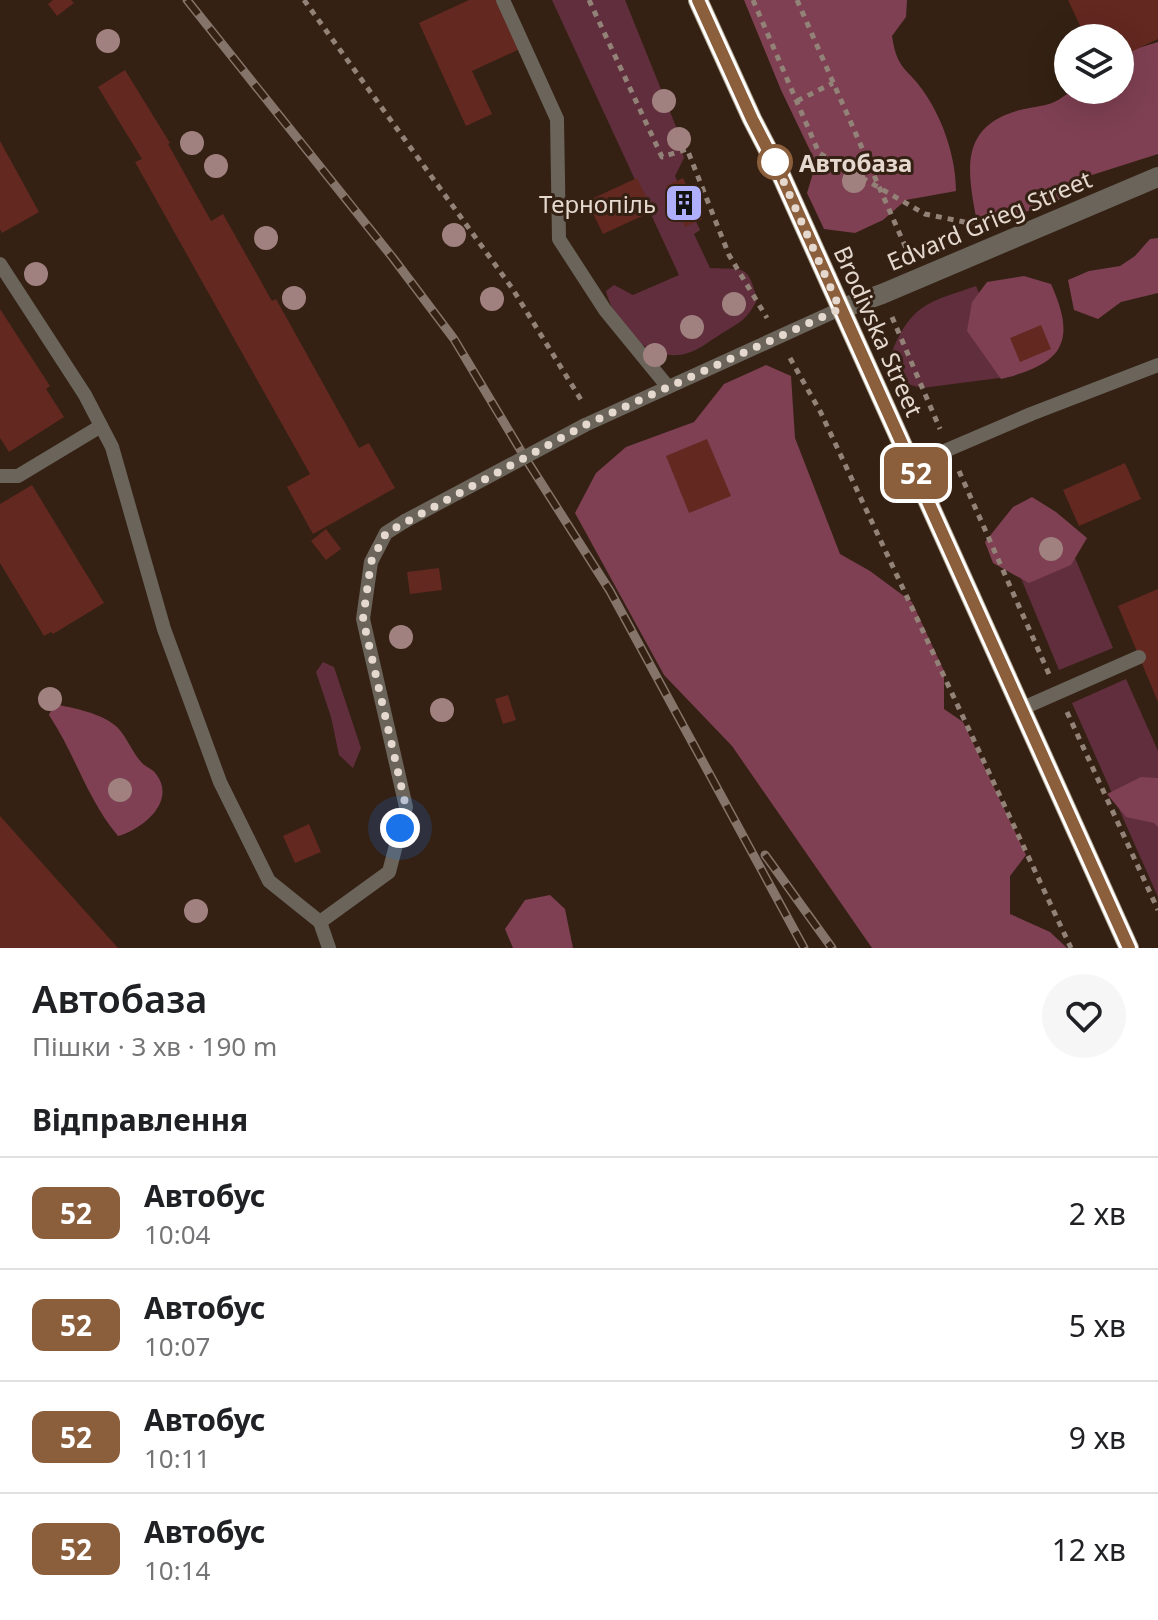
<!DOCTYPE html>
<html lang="uk">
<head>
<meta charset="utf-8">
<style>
	:root { --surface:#fff; --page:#f6f6f6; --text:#202124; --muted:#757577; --line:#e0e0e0 }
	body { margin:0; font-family:"Noto Sans",sans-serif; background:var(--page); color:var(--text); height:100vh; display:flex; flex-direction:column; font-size:30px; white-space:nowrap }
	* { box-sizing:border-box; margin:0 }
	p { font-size:26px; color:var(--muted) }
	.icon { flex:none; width:44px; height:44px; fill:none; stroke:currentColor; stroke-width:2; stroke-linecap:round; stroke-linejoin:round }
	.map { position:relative; height:948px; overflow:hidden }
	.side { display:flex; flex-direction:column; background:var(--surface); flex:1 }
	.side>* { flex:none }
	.badge { padding:0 16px; border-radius:12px; font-size:28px; line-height:52px }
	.tools { position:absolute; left:1054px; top:24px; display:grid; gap:16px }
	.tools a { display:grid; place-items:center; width:80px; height:80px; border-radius:50%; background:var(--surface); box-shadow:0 8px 32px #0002; font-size:40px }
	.you { position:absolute; width:40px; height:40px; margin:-20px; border:6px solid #fff; border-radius:50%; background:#1a73e8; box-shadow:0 0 0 12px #1a73e833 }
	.map>.badge { position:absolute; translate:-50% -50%; box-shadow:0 0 0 4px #fff }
	h2 { padding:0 32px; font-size:30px; line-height:72px }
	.round { display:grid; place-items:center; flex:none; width:84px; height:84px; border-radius:42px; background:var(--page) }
	.overview { display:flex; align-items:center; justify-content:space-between; height:136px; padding:0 32px }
	h1 { font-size:38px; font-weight:600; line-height:60px }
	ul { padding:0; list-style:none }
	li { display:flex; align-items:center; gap:24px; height:112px; padding:0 32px; border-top:2px solid var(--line) }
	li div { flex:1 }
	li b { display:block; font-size:30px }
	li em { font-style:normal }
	li .badge { min-width:88px; font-weight:700; text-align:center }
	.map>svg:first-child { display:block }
	.green { fill:#612e3d }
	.forest { fill:#7e4052 }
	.building { fill:#632820 }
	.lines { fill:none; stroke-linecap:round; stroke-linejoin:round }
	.path { stroke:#928277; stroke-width:5; stroke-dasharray:6 6; stroke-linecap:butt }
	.lane { stroke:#6a645a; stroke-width:14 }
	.street { stroke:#6a645a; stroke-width:20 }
	.primary { stroke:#ada28d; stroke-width:20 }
	.rail-casing { stroke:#857469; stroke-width:9 }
	.rail { stroke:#342113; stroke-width:6; stroke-dasharray:18; stroke-linecap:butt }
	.lane-bridge { stroke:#6a645a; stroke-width:14 }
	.tree { fill:#a08180 }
	.line-casing { stroke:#fff; stroke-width:18 }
	.line { stroke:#8b5e3c; stroke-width:12 }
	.walk { stroke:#e5d8cf; stroke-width:8; stroke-dasharray:0 14.4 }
	.stop-dot { fill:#fff; stroke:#8b5e3c; stroke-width:4 }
	.labels { text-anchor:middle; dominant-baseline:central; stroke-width:6; stroke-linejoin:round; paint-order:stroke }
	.stop-label { font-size:24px; font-weight:bold; fill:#e5d8cf; stroke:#342113; text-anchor:start }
	.poi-label { font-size:24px; fill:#e5d8cf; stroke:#342113; text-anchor:end }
	.street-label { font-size:24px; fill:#e5d8cf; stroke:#342113 }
</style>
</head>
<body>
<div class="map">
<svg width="1158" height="948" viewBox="0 0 1158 948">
	<rect width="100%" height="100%" fill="#342113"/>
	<!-- green -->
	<g class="green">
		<path d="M 552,0 L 625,0 L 677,129 L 684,158 L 675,176 L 700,230 L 694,234 L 710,268 C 744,270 748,263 757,300 C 746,321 740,322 721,334 C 711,340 699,350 688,353 C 650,365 615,326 606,291 L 614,285 L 633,295 L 679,275 Z"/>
		<path d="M 976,286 L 1015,376 L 922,388 L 903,383 L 892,352 C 912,303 930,302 976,286 Z"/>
		<polygon points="1059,520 1113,648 1059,670 1006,542"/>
		<polygon points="323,662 334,667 361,748 353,768 339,755 331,717 316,672"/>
		<polygon points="1126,679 1158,751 1158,897 1072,703"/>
	</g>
	<!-- forest -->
	<g class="forest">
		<path d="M 744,0 L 907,0 L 906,17 L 892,36 C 897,72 909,68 926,95 C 944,122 956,159 956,191 L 906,200 L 883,220 L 855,233 L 824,229 L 807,193 L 816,163 L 781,90 Z"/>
		<path d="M 1158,42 L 1158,154 L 1092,175 L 1053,204 L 1007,217 L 976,217 C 967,169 960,126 1020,110 C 1045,104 1050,108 1072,90 L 1120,90 L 1120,57 L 1132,50 Z"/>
		<polygon points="1158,238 1158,293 1121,302 1098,319 1074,310 1068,280 1089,271 1120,266 1135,256 1150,239"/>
		<path d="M 1024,276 L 1051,284 C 1078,344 1061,364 1001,379 L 967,331 L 972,302 L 987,282 Z"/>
		<polygon points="766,365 791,376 795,438 840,554 870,571 912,602 944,671 944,709 963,722 1026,855 1010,876 1010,914 1050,932 1067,948 872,948 732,746 664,675 575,513 596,473 626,447 694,422 724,384"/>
		<polygon points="1032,497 1056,512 1087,538 1071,565 1029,583 993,563 985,542 1013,507"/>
		<path d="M 54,704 C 73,708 102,713 117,727 C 127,737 132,752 142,763 C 146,767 153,769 156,774 C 177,801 143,829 118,836 C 87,799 75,754 49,715 Z"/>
		<polygon points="1141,777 1158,778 1158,827 1154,823 1126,817 1107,794"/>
		<polygon points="550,895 565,909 573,948 513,948 505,929 525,900"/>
	</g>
	<!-- building -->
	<g class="building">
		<polygon points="53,0 71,0 74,3 57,16 48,4"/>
		<polygon points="469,0 500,0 522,48 472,71 492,114 466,126 419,23"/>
		<polygon points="1068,0 1158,0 1158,39 1120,57 1120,38 1086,38"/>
		<polygon points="125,70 170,143 168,144 211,221 223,214 272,301 276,299 359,448 369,443 395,488 313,534 287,487 310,474 135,162 142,159 98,87"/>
		<polygon points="0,141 39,212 2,233 0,229"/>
		<polygon points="637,178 653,211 603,234 587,201"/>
		<polygon points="683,178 702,219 685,227 666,186"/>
		<polygon points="0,309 50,386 46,389 64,417 9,452 0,438"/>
		<polygon points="1041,325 1051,349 1020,362 1010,338"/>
		<polygon points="707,439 731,496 689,513 666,456"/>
		<polygon points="1125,463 1141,499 1079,526 1063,490"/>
		<polygon points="32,485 104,603 53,634 51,632 44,636 0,563 0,504"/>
		<polygon points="326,529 341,549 326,560 311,541"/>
		<polygon points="439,568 442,590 410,594 407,572"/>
		<polygon points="1158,589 1158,702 1118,606"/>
		<polygon points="508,695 516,720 503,724 495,699"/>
		<polygon points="0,816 118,948 0,948"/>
		<polygon points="309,824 321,852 295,863 283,836"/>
	</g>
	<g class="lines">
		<!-- path -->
		<g class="path">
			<polyline points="304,0 512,288 583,403"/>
			<polyline points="589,0 662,157 687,149 729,255 767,318"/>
			<polyline points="753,0 819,153 925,214 974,224"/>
			<polyline points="797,0 909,255"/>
			<polyline points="797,101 833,83"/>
			<polyline points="892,317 940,429"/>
			<polyline points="790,358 821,413 1071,948"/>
			<polyline points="959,471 1049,674"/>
			<polyline points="1067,712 1158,910"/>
		</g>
		<!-- lane -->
		<g class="lane">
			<polyline points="503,0 557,119 559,239 605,310 668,387"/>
			<polyline points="0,264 85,395 112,447 164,629 220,782 269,881 320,922"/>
			<polyline points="585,425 840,309"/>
			<polyline points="912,465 1031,414 1158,365"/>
			<polyline points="0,476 18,476 101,426"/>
			<polyline points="1023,708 1139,657"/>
			<polyline points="329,948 320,922 389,872 406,807 363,619 371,562 386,533 405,521"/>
		</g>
		<!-- street -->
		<polyline class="street" points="840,309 882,294 1158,177"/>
		<!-- primary -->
		<polyline class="primary" points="698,0 752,119 781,175 1129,948"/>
		<!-- rail casing -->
		<g class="rail-casing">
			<g id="rail">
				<polyline points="187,0 393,258 454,339 524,456 610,591 804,948"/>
				<polyline points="765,855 832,948"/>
			</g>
		</g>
		<!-- rail -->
		<use href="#rail" class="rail"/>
		<!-- lane-bridge -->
		<polyline class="lane-bridge" points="405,521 585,425"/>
	</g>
	<!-- trees -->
	<g class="tree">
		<circle cx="108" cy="41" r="12"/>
		<circle cx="664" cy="101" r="12"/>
		<circle cx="679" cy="139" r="12"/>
		<circle cx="192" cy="143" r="12"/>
		<circle cx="216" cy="166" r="12"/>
		<circle cx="854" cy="181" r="12"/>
		<circle cx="454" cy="235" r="12"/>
		<circle cx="266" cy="238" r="12"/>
		<circle cx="36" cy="274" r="12"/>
		<circle cx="294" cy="298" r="12"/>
		<circle cx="492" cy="299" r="12"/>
		<circle cx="734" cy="304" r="12"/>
		<circle cx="692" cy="327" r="12"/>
		<circle cx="655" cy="355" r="12"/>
		<circle cx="1051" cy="549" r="12"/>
		<circle cx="401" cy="637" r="12"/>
		<circle cx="50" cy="699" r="12"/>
		<circle cx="442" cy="710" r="12"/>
		<circle cx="120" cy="790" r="12"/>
		<circle cx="196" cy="911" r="12"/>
	</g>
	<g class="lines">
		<!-- line casing -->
		<g class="line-casing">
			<polyline id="line" points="698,0 752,119 781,175 1129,948"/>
		</g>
		<!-- line -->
		<use href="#line" class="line"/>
		<!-- walk -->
		<polyline class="walk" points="400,828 406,807 363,619 371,562 386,533 585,425 840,309 775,162"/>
	</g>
	<!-- icons -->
	<defs>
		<g id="building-square" transform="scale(2)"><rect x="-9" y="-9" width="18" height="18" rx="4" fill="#aeaefb" stroke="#342113"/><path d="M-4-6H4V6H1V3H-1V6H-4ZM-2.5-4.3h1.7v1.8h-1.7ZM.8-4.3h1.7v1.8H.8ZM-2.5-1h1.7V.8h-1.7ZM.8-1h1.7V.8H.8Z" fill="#111"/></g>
	</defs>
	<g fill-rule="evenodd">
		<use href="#building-square" x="684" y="203"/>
	</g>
	<!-- markers -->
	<circle class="stop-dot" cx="775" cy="162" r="16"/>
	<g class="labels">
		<!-- stop labels -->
		<g class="stop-label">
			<text x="799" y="162">Автобаза</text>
		</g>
		<!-- poi labels -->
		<g class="poi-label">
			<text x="656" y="203">Тернопіль</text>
		</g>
		<!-- street labels -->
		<g class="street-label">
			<text transform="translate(989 220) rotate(-23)">Edvard Grieg Street</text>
			<text transform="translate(879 331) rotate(66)">Brodivska Street</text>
		</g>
	</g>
</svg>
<div class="tools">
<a><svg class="icon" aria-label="layers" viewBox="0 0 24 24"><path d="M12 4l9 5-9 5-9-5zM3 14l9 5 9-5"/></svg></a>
</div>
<div class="you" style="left:400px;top:828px"></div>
<b class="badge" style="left:916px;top:473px;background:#8b5e3c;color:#fff">52</b>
</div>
<section class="side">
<div class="overview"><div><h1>Автобаза</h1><p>Пішки · 3 хв · 190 m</p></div><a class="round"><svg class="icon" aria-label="heart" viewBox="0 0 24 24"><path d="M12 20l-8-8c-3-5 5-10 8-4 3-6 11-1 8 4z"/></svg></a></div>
<h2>Відправлення</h2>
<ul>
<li><span class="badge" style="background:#8b5e3c;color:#fff">52</span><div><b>Автобус</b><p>10:04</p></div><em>2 хв</em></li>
<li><span class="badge" style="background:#8b5e3c;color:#fff">52</span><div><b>Автобус</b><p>10:07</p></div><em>5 хв</em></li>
<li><span class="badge" style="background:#8b5e3c;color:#fff">52</span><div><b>Автобус</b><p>10:11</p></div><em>9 хв</em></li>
<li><span class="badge" style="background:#8b5e3c;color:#fff">52</span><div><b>Автобус</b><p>10:14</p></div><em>12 хв</em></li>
</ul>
</section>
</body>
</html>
